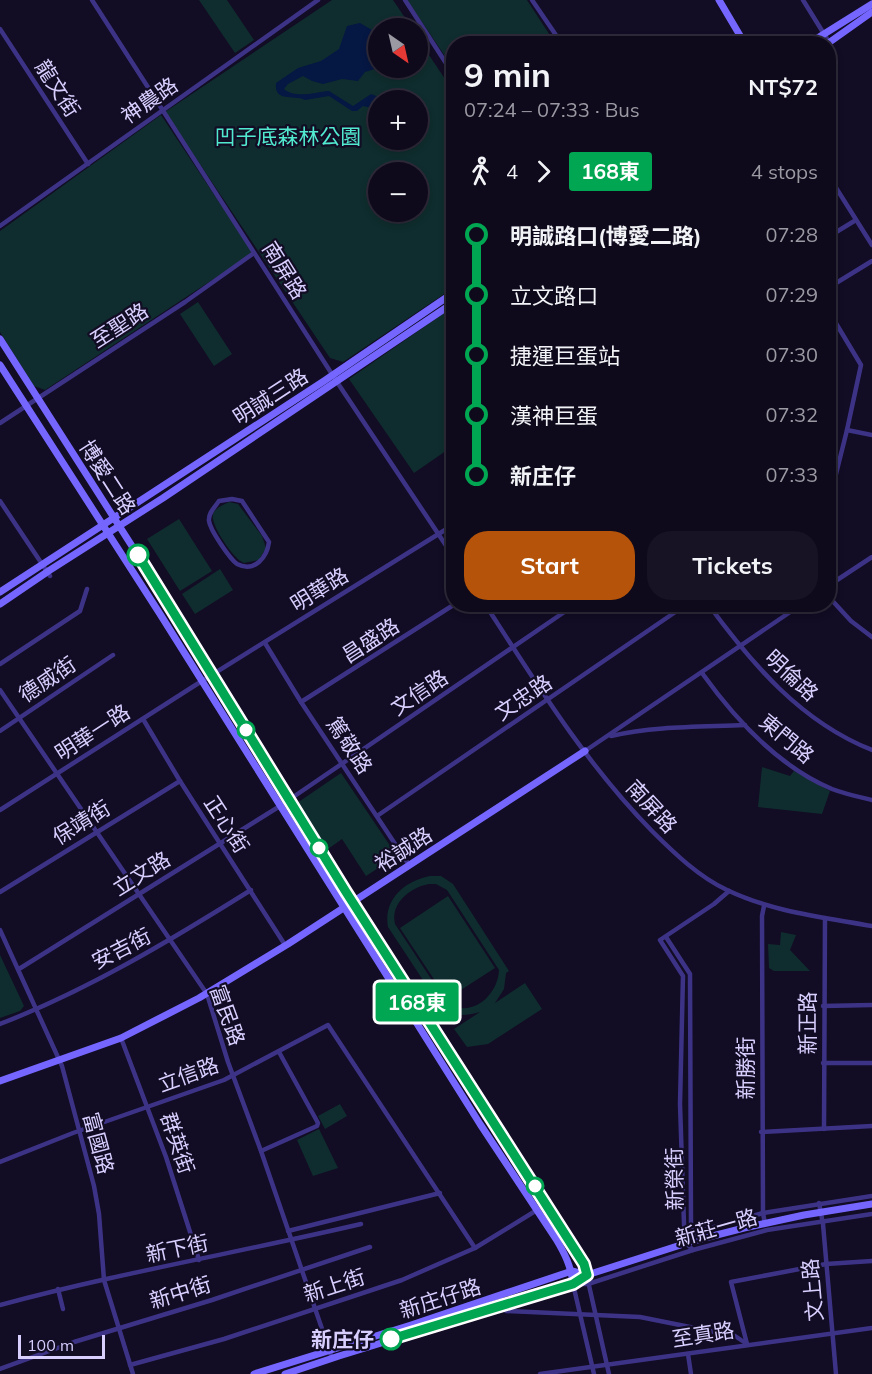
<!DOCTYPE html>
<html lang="en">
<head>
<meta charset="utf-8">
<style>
	:root { --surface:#0e091b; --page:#171224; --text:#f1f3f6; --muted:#9b9aa3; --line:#2e2a3a; --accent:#b45309 }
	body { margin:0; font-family:Mulish,"Noto Sans TC",sans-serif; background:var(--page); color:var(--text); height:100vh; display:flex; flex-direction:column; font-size:22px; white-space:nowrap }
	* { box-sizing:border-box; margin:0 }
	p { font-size:20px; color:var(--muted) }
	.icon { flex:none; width:33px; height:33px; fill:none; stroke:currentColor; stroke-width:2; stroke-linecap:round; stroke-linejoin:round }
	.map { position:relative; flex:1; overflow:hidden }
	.drawer { position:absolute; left:446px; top:36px; width:390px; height:576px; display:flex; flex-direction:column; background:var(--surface); border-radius:24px; box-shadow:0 3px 9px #0003,0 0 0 2px var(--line) }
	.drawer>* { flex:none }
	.badge { padding:0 12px; border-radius:4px; font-size:21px; line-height:39px }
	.needle { width:39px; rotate:146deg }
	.controls { position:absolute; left:368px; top:18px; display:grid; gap:12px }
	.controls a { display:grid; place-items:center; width:60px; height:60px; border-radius:50%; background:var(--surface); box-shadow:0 3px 9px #0003,0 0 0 2px var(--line); font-size:30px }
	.scale { position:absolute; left:18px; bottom:15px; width:87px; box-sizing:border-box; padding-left:6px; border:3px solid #d8cfff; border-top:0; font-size:16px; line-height:21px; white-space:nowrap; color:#d8cfff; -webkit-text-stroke:4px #120c24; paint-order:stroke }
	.map>.badge { position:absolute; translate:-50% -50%; box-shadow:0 0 0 3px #fff }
	.legs { display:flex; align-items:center; gap:9px; height:66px; padding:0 18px; font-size:20px }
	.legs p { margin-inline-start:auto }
	.summary { display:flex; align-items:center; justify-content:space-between; height:102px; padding:0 18px }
	h1 { font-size:33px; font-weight:700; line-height:45px }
	.button { display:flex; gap:12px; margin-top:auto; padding:12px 18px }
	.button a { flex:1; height:69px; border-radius:24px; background:var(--accent); color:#fff; font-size:24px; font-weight:700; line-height:69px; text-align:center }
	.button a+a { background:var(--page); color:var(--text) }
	ul { padding:0 18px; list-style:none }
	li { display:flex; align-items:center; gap:21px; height:60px; font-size:22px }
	li i { display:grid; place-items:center; width:9px; height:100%; margin:0 8px; background:currentColor }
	li i::after { content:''; width:15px; height:15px; margin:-8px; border:4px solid; border-radius:50%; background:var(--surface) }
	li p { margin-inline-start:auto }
	li:first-child i { background:linear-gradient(#0000 50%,currentColor 0) }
	li:last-child i { background:linear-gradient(currentColor 50%,#0000 0) }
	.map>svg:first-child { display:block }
	.green { fill:#0f2d2e; fill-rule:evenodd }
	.water { fill:#051743 }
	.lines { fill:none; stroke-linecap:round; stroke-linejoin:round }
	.street { stroke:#3d3386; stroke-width:4.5 }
	.secondary { stroke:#7566ff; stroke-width:7 }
	.line-1-casing { stroke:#fff; stroke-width:14 }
	.line-1 { stroke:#00a651; stroke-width:9 }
	.stop-1-dot { fill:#fff; stroke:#00a651; stroke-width:3 }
	.labels { text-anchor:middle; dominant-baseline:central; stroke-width:4.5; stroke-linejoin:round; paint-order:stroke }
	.street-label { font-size:21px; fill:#d8cfff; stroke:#120c24 }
	.park-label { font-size:21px; fill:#51e9cf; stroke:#120c24 }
	.stop-label { font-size:21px; font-weight:bold; fill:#d8cfff; stroke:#120c24; text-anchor:end }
</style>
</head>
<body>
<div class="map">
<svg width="872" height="1374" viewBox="0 0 872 1374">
	<rect width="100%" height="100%" fill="#120c24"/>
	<!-- green -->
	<g class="green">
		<polygon points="199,0 227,0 254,40 235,53"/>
		<path d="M 332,0 L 393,0 L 412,28 L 378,28 L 378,68 L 417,68 L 417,37 L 453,91 L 453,288 L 343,362 L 330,358 L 165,112 ZM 378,100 L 417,100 L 417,140 L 378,140 ZM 378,172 L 417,172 L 417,212 L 378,212 Z"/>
		<polygon points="407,0 527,0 555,43 453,44 453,68"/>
		<polygon points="161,115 253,253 45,390 34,386 0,332 0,231"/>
		<polygon points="198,302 232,354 214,366 180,314"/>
		<polygon points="453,307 453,446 414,473 349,379"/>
		<path d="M 229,502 L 238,504 L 262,536 L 266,548 L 259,560 L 244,563 C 241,561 238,560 236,557 C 229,551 210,523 213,514 C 216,507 223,505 229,502 Z"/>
		<polygon points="179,519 212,571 180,591 147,539"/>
		<polygon points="220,569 233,590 195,614 182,594"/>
		<polygon points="762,767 790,776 794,771 830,791 822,814 758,807"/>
		<polygon points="341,773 397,856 366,876 342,839 328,849 297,803"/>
		<path d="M 430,876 L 441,876 L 453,884 L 509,971 L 506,973 L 504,989 L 495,1003 L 525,983 L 542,1009 L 488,1044 L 467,1047 L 454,1029 L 480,1012 C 465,1016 456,1017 442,1009 L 388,927 C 383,900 404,881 430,876 ZM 429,884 L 436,884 L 447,890 L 499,970 C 498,995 472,1019 447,1003 L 395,924 C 390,903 411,887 429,884 Z"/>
		<polygon points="448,896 495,968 447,999 400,928"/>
		<polygon points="781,932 796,935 790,950 810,971 774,971 769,968 768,944 780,945"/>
		<polygon points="0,955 24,1006 20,1011 0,1018"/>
		<polygon points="340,1104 347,1116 325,1129 318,1116"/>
		<polygon points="319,1129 338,1168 313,1176 297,1140"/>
	</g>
	<!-- water -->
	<path class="water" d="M 360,23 L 372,30 L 375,36 L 378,68 L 365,72 L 358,81 L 342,79 L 323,84 L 312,81 L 303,76 L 288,84 L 284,89 C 296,99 315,92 329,91 L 353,106 L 371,94 L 379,97 L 380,100 L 378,100 L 378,106 L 372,108 L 363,106 L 357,111 L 352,111 L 329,96 L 305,100 C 293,94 274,103 276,83 L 298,68 L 321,61 L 339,49 L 347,26 Z"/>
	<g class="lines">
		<!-- street -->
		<g class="street">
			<polyline points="92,0 337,382 453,556"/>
			<polyline points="405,0 453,74"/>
			<polyline points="532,0 562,44"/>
			<polyline points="803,0 829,42"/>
			<polyline points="0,29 88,164"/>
			<polyline points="828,175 872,245"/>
			<polyline points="0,226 318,0"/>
			<polyline points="828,237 856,220"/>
			<polyline points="828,288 872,261"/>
			<polyline points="828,310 861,365 847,430 872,435"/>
			<polyline points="0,423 185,302 254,253"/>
			<path d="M 232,499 L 242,501 L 269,542 C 267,557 255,573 237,564 C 230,559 210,530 209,521 C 208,513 215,507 219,501 Z"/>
			<polyline points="0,501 50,576"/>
			<polyline points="828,506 847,430"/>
			<polyline points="828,586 872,557"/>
			<polyline points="828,596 851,621 872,637"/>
			<path d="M 485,604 C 536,683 586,764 652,831 C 674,853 699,877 727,890 C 773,912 822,917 872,926"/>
			<path d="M 708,604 C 752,664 801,722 872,750"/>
			<polyline points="265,643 301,702 409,865"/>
			<polyline points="0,664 80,611 87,589"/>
			<path d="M 702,673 C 735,719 779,767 832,789 C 845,794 859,797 872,800"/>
			<polyline points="0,690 207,994 228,1062 261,1151 332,1358"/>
			<polyline points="301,702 455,604"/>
			<polyline points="143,719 180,781 285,945"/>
			<polyline points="0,731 113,655"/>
			<path d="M 611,736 C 654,726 701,727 745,725"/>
			<polyline points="585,751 802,604"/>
			<polyline points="0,810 194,686 453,525"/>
			<polyline points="377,816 687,604"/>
			<polyline points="0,892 180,781"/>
			<polyline points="764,906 762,916 763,1213 765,1224"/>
			<polyline points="0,930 62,1066 94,1186 99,1214 104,1280 133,1374"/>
			<polyline points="666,937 690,974 691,1224 693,1241"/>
			<polyline points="19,969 280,806 576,604"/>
			<polyline points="823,1006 872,1005"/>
			<path d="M 0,1024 C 88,990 171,940 251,890"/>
			<polyline points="121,1038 166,1157 199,1260"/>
			<polyline points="823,1063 872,1063"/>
			<polyline points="824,1129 825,918"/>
			<polyline points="761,1132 872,1126"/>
			<polyline points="261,1151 317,1126 318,1123 279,1052"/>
			<polyline points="0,1162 73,1133 224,1080 328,1025 475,1248"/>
			<polyline points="819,1203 823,1224 836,1374"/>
			<polyline points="288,1231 440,1193"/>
			<polyline points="694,1238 697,1232 763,1213 872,1196"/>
			<polyline points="693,1250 686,1243 684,1224 680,1104 683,976 660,940 714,904 729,891"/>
			<polyline points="588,1281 609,1374"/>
			<polyline points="58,1289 63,1309"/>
			<polyline points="500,1296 506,1311 640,1317 735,1336 747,1344"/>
			<path d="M 0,1305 C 119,1273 241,1252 361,1224"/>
			<polyline points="747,1344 731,1282 826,1264 872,1261"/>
			<polyline points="688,1354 691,1374"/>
			<polyline points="130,1365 224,1339 402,1280 475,1248 537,1210"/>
			<polyline points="0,1369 74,1342 212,1300 370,1247"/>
			<polyline points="540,1374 872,1328"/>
			<polyline points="594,1374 573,1284 588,1284 693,1250 767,1230 872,1214"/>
		</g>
		<!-- secondary -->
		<g class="secondary">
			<polyline points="719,0 745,44"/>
			<polyline points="808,44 872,4"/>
			<polyline points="827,44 872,12"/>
			<polyline points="0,339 153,579 346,892 584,1264 587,1275"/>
			<path d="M 0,365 L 160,614 L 480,1124 L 556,1239 C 565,1254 571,1266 573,1284"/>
			<polyline points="0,592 324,381 453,293"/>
			<polyline points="0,604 50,570 163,498 453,303"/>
			<polyline points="0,1081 121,1038 199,998 288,944 585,751"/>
			<polyline points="254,1374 411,1325 572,1271 587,1275"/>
			<polyline points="285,1374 339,1356 573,1284 587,1275 693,1241 744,1228 804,1215 872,1204"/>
		</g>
	</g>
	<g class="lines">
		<!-- line-1 casing -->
		<g class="line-1-casing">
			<polyline id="line-1" points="138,555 346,892 584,1264 587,1275 573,1284 391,1339"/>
		</g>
		<!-- line-1 -->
		<use href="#line-1" class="line-1"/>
	</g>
	<!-- markers -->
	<g class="stop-1-dot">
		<circle cx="138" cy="555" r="10"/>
		<circle cx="246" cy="730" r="8"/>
		<circle cx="319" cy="848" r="8"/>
		<circle cx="535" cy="1186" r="8"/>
		<circle cx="391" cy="1339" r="10"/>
	</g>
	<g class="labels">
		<!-- street labels -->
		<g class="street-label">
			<text transform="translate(58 88) rotate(57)">龍文街</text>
			<text transform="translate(149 100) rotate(-35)">神農路</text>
			<text transform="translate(285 270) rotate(58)">南屏路</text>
			<text transform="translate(119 325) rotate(-33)">至聖路</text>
			<text transform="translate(270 396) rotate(-33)">明誠三路</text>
			<text transform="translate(108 477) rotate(57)">博愛二路</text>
			<text transform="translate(319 589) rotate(-32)">明華路</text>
			<text transform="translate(370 640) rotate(-33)">昌盛路</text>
			<text transform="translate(792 675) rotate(43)">明倫路</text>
			<text transform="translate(47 679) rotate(-34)">德威街</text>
			<text transform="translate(419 692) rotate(-34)">文信路</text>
			<text transform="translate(523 697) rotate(-34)">文忠路</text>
			<text transform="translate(92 732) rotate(-33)">明華一路</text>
			<text transform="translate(787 738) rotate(40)">東門路</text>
			<text transform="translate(350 745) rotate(56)">篤敬路</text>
			<text transform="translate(652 806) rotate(47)">南屏路</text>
			<text transform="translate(81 822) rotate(-32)">保靖街</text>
			<text transform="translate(227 824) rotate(57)">正心街</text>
			<text transform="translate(403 849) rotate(-33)">裕誠路</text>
			<text transform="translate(141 873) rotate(-32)">立文路</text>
			<text transform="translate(121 948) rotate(-27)">安吉街</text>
			<text transform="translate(228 1015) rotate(70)">富民路</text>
			<text transform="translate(807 1023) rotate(-90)">新正路</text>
			<text transform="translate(745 1068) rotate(-90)">新勝街</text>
			<text transform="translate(188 1074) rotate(-20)">立信路</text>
			<text transform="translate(99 1143) rotate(75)">富國路</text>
			<text transform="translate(178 1143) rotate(71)">群英街</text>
			<text transform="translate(674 1179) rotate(-91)">新榮街</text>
			<text transform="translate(716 1227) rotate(-16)">新莊一路</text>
			<text transform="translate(177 1248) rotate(-12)">新下街</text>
			<text transform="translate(334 1285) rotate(-18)">新上街</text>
			<text transform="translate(812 1290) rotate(-95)">文上路</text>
			<text transform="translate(180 1292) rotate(-17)">新中街</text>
			<text transform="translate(440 1298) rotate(-18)">新庄仔路</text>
			<text transform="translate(703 1334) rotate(-9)">至真路</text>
		</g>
		<!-- park labels -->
		<g class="park-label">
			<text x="288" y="136">凹子底森林公園</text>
		</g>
		<!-- stop labels -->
		<g class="stop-label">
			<text x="374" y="1339">新庄仔</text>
		</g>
	</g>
</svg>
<div class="controls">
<a><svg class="needle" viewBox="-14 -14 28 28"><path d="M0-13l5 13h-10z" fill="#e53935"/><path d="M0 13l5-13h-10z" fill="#9b9aa3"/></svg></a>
<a>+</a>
<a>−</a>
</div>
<div class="scale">100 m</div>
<b class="badge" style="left:417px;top:1002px;background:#00a651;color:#fff">168東</b>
<section class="drawer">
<div class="summary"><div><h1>9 min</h1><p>07:24 – 07:33 · Bus</p></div><b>NT$72</b></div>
<div class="legs"><svg class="icon" aria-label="walk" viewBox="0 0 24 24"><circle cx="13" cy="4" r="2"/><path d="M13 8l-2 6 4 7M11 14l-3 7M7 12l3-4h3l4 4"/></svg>4<svg class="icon" aria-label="forward" viewBox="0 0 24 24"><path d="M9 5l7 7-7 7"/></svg><b class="badge" style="background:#00a651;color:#fff">168東</b><p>4 stops</p></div>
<ul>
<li><i style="color:#00a651"></i><b>明誠路口(博愛二路)</b><p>07:28</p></li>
<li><i style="color:#00a651"></i><span>立文路口</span><p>07:29</p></li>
<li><i style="color:#00a651"></i><span>捷運巨蛋站</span><p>07:30</p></li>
<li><i style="color:#00a651"></i><span>漢神巨蛋</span><p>07:32</p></li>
<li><i style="color:#00a651"></i><b>新庄仔</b><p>07:33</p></li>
</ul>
<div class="button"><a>Start</a><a>Tickets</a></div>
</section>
</div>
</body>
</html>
